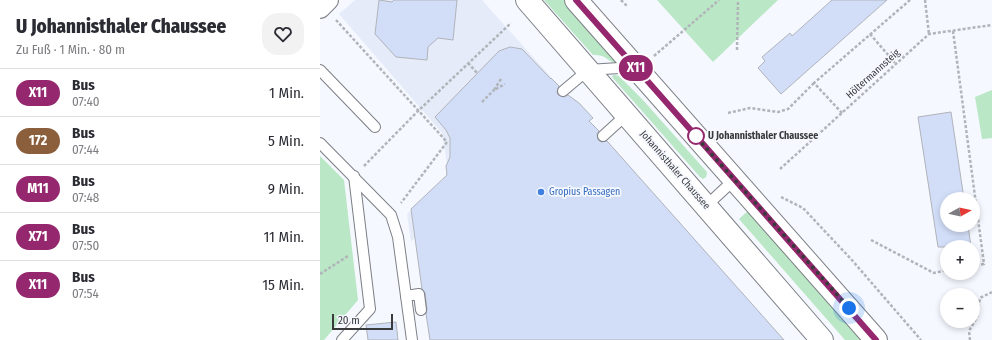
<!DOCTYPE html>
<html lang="de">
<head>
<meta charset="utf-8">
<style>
	:root { --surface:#fff; --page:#f2f2f3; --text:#2b2b33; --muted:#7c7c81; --line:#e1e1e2 }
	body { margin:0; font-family:"Fira Sans Condensed",sans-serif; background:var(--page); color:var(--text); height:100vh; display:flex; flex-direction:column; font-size:15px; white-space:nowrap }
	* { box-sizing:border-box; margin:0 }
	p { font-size:13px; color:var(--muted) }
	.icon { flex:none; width:22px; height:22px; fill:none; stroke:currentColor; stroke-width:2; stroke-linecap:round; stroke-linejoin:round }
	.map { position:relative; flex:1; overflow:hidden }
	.panel { display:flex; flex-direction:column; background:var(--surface); width:320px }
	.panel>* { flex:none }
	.badge { padding:0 8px; border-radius:13px; font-size:14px; line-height:26px }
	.needle { width:26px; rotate:82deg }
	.buttons { position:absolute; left:620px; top:192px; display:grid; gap:8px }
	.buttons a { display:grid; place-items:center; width:40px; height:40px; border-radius:50%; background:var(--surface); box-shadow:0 2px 6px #0003; font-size:20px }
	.scale { position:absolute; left:12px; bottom:10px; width:61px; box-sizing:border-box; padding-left:4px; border:2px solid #393a3c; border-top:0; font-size:11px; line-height:14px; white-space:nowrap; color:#393a3c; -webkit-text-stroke:3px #f5f8ff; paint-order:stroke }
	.you { position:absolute; width:20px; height:20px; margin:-10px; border:3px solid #fff; border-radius:50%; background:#1a73e8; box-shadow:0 0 0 6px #1a73e833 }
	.map>.badge { position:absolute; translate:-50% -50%; box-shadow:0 0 0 2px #fff }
	.round { display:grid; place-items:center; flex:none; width:42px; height:42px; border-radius:16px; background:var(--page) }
	.overview { display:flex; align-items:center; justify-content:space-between; height:68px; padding:0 16px }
	h1 { font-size:19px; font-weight:800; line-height:30px }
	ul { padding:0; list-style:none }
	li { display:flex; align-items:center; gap:12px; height:48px; padding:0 16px; border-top:1px solid var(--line) }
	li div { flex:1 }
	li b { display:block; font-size:15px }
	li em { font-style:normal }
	li .badge { min-width:44px; font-weight:700; text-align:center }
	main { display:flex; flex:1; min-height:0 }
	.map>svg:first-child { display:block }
	.built { fill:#e5ebf9 }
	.green { fill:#bae7c5 }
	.building { fill:#d2def8; stroke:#b1b3ba }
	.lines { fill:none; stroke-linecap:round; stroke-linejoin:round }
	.lane-casing { stroke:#7c7f85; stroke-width:12 }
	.street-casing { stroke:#7c7f85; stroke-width:22 }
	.secondary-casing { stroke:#7c7f85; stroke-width:24 }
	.path { stroke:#b1b4b9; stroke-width:2.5; stroke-dasharray:3 2; stroke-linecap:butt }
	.lane { stroke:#fff; stroke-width:10 }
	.street { stroke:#fff; stroke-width:20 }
	.secondary { stroke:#fff; stroke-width:22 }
	.line-casing { stroke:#fff; stroke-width:9 }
	.line { stroke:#95276e; stroke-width:6 }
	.walk { stroke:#393a3c; stroke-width:4; stroke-dasharray:0 7.2 }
	.stop-dot { fill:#fff; stroke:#95276e; stroke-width:2 }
	.shop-dot { fill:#3f7fe0; stroke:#f5f8ff; stroke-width:1.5 }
	.labels { text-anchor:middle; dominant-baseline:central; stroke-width:3.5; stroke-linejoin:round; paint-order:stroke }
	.street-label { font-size:10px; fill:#393a3c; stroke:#f5f8ff }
	.stop-label { font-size:10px; font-weight:bold; fill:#393a3c; stroke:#f5f8ff; text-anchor:start }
	.shop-label { font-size:10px; fill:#366cbe; stroke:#f5f8ff; text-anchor:start }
</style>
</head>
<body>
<main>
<section class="panel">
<div class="overview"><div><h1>U Johannisthaler Chaussee</h1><p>Zu Fuß · 1 Min. · 80 m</p></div><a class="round"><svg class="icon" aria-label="heart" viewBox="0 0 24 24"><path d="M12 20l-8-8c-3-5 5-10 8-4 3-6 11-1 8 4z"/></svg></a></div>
<ul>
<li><span class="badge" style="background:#95276e;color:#fff">X11</span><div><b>Bus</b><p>07:40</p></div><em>1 Min.</em></li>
<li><span class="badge" style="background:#8b5e3c;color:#fff">172</span><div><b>Bus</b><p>07:44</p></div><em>5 Min.</em></li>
<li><span class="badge" style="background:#95276e;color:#fff">M11</span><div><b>Bus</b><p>07:48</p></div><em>9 Min.</em></li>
<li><span class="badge" style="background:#95276e;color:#fff">X71</span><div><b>Bus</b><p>07:50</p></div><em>11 Min.</em></li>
<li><span class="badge" style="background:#95276e;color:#fff">X11</span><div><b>Bus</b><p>07:54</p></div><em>15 Min.</em></li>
</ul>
</section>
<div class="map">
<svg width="672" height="340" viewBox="0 0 672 340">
	<rect width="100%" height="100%" fill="#f5f8ff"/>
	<!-- built -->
	<polygon class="built" points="35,0 162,0 238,85 91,242 87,214 129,175 122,133 19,14"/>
	<!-- green -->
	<g class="green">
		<path d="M 224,0 L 245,0 L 298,59 L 297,62 L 295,63 C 284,59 287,55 273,55 Z"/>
		<polygon points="337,0 458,0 393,62"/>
		<polygon points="293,75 295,75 299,76 322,99 386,171 387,173 386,177 383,179 380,177 292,77"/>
		<polygon points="672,90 672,138 662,139 655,97"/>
		<polygon points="0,156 24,180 38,300 4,340 0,340"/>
		<polygon points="430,209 545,340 525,340 419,219"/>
	</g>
	<!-- building -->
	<g class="building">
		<polygon points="59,0 72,2 74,0 137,0 133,40 118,38 108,47 107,60 76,57 55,34"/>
		<polygon points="512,0 567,0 461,94 438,68 445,61 442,57 470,33 472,36"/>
		<polygon points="190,47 202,49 231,79 231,78 239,86 237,92 238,95 244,97 248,95 259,103 273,118 269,121 279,131 277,134 278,140 281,142 287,141 464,340 110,340 106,314 107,309 105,293 102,289 91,209 127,175 126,166 130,157 130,138 126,130 115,117 179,51"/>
		<polygon points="631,112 644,199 627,199 627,225 648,225 651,247 618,247 598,117"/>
		<polygon points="76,322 78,340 48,340 46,325"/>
	</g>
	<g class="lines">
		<!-- lane casing -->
		<g class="lane-casing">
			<g id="lane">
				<polyline points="0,70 55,127"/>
				<polyline points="243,91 268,70 315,67"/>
				<polyline points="283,136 306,115"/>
				<polyline points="0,143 71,215 78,237 92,340"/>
				<polyline points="386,206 414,180"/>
				<polyline points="86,296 99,294 101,310"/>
				<polyline points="22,340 50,309 34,176"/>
			</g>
		</g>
		<!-- street casing -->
		<g class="street-casing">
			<polyline id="street" points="0,8 8,0"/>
		</g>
		<!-- secondary casing -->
		<g class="secondary-casing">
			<g id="secondary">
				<polyline points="207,0 502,340"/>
				<polyline points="256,0 556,340"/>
			</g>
		</g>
		<!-- path -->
		<g class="path">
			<polyline points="301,0 307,6"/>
			<polyline points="605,0 609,34"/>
			<polyline points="16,20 127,142 81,203"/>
			<polyline points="633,31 664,264 653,266"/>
			<polyline points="550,34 576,64"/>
			<polyline points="417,50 418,0"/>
			<polyline points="334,56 399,0"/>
			<polyline points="148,63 158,74"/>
			<polyline points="181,79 174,90 185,84"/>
			<polyline points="162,102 174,90"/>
			<polyline points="408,113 430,108 458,112 468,109 494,83"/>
			<polyline points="522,113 494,83 590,0"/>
			<polyline points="44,166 98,111 191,23"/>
			<polyline points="460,169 609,34 672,25"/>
			<polyline points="461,197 483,208 531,259 601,340"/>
			<polyline points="551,240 614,273 627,270"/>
			<polyline points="0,274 28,256"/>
			<polyline points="650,340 649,331 657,317 660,298 672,292"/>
		</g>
		<!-- lane -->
		<use href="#lane" class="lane"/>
		<!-- street -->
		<use href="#street" class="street"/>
		<!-- secondary -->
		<use href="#secondary" class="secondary"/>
	</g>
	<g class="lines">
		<!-- line casing -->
		<g class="line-casing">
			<polyline id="line" points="256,0 556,340"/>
		</g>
		<!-- line -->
		<use href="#line" class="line"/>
		<!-- walk -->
		<polyline class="walk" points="376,136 372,132 529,308"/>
	</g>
	<!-- markers -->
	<circle class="stop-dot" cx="376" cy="136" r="8"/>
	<circle class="shop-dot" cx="221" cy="192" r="4"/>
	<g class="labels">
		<!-- street labels -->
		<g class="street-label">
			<text transform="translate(553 74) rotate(-42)">Höltermannsteig</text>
			<text transform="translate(355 170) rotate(49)">Johannisthaler Chaussee</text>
		</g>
		<!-- stop labels -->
		<g class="stop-label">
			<text x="388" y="136">U Johannisthaler Chaussee</text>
		</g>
		<!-- shop labels -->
		<g class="shop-label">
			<text x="229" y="192">Gropius Passagen</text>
		</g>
	</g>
</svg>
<div class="buttons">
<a><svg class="needle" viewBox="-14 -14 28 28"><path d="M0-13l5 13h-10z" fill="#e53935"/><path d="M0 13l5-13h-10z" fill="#7c7c81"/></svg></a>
<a>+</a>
<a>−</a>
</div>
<div class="scale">20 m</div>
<div class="you" style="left:529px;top:308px"></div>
<b class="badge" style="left:316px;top:68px;background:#95276e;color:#fff">X11</b>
</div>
</main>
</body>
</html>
